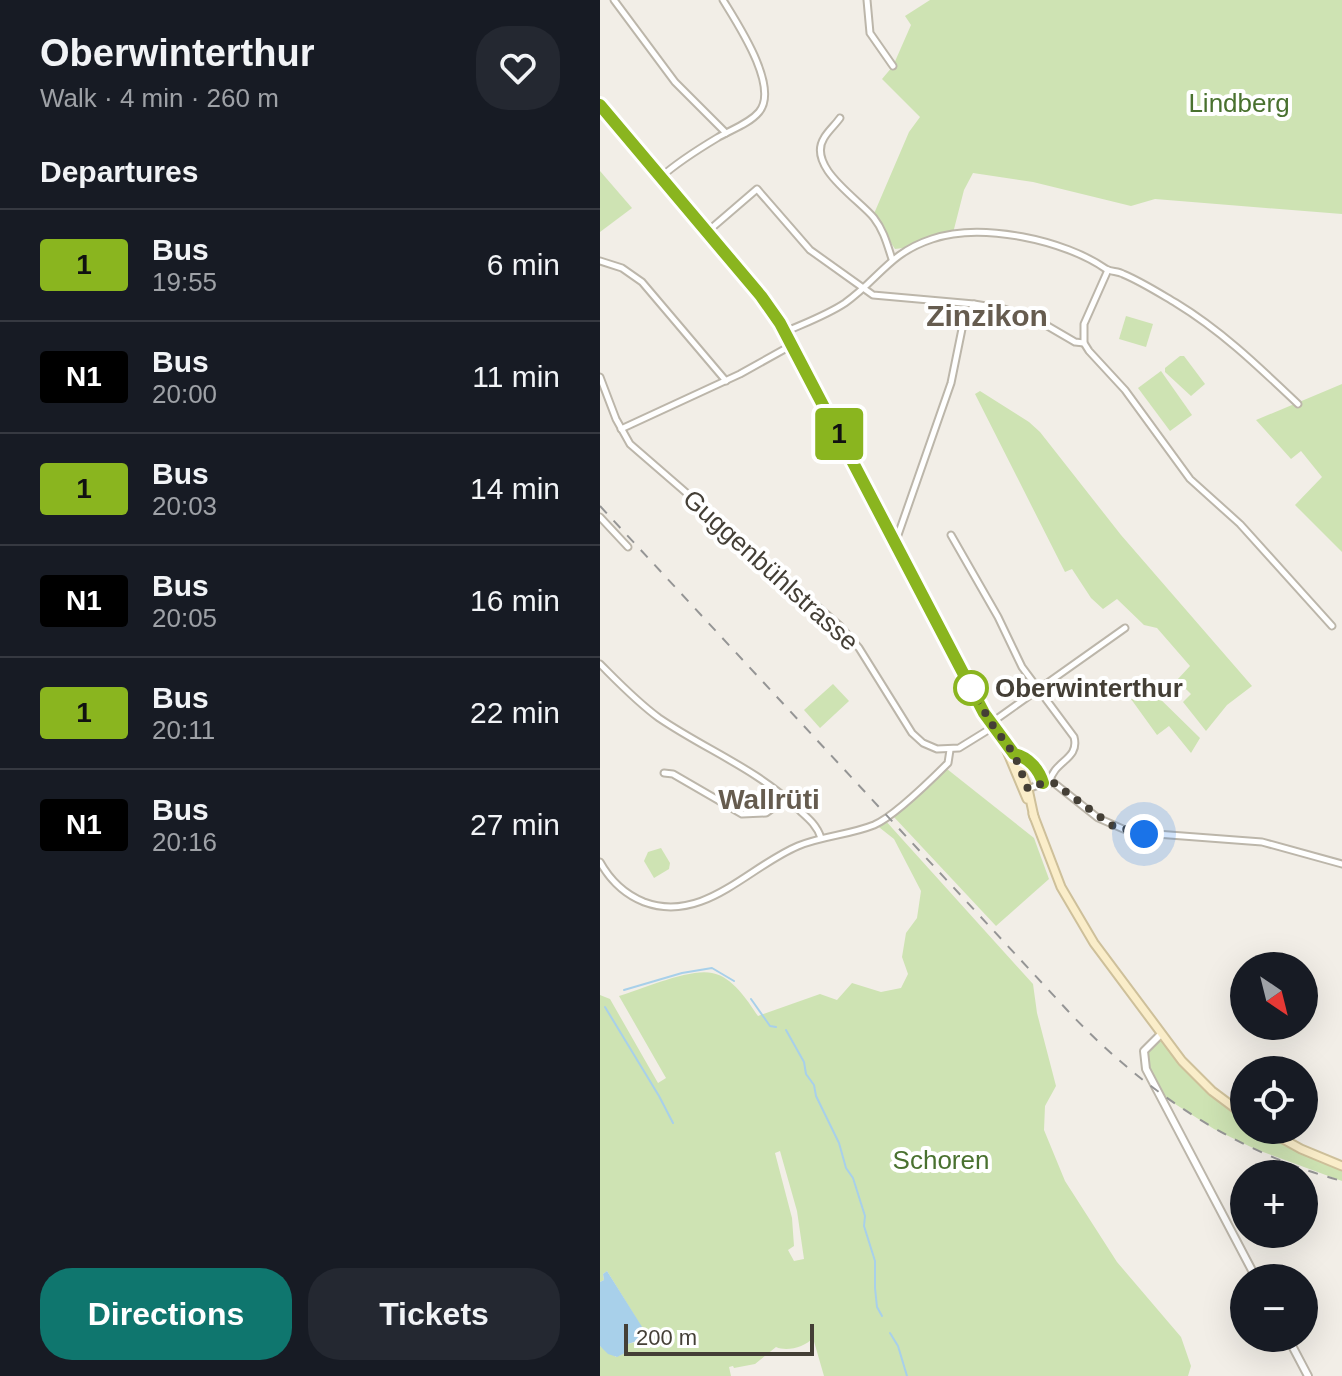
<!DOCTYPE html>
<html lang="en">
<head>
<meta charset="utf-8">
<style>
	:root { --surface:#171b24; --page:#242831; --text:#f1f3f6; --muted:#9ea1a6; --line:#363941; --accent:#0f766e }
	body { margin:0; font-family:Helvetica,sans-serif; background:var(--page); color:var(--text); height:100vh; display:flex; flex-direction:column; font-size:30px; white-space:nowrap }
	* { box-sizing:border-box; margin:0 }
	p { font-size:26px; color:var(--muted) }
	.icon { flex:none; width:44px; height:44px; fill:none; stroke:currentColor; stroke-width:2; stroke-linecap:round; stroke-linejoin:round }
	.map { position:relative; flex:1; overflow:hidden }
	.drawer { display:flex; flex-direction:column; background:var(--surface); width:600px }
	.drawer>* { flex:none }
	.badge { padding:0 16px; border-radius:6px; font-size:28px; line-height:52px }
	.needle { width:52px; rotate:145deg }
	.controls { position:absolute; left:630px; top:952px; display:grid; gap:16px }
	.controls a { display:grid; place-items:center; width:88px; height:88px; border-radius:50%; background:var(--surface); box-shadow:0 8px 32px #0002; font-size:40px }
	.scale { position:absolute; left:24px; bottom:20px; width:190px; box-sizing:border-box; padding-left:8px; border:4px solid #443f36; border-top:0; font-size:22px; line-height:28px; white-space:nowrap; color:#443f36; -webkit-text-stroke:6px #fff; paint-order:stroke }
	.you { position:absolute; width:40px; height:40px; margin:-20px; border:6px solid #fff; border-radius:50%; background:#1a73e8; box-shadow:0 0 0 12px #1a73e833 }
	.map>.badge { position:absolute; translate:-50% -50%; box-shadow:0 0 0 4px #fff }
	h2 { padding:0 40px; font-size:30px; line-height:72px }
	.round { display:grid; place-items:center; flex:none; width:84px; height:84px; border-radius:32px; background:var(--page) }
	.summary { display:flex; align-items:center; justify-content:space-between; height:136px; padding:0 40px }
	h1 { font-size:38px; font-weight:700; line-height:60px }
	.cta { display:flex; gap:16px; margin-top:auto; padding:16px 40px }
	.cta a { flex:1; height:92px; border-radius:32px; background:var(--accent); color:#fff; font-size:32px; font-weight:700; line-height:92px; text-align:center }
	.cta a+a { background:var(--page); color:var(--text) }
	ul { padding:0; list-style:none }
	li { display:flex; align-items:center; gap:24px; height:112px; padding:0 40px; border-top:2px solid var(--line) }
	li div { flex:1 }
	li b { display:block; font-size:30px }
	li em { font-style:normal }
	li .badge { min-width:88px; font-weight:700; text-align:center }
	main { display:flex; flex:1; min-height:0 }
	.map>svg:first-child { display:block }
	.green { fill:#cee3b3; fill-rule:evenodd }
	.water { fill:#a8d0ea }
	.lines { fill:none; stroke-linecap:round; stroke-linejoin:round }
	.stream { stroke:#a8d0ea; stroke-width:2 }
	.minor-casing { stroke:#bcb6aa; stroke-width:9 }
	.tertiary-casing { stroke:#bcb6aa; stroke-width:10 }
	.secondary-casing { stroke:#cec09a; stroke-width:11 }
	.minor { stroke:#fff; stroke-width:5 }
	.tertiary { stroke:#fff; stroke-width:6 }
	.secondary { stroke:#faedc9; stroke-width:7 }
	.rail { stroke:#959595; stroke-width:2; stroke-dasharray:10 10; stroke-linecap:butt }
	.line-casing { stroke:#fff; stroke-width:18 }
	.line { stroke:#8ab51f; stroke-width:12 }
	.walk { stroke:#443f36; stroke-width:8; stroke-dasharray:0 14.4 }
	.stop-dot { fill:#fff; stroke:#8ab51f; stroke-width:4 }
	.labels { text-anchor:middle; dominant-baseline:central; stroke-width:8; stroke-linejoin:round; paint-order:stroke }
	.park-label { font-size:26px; fill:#49712f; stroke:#fff }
	.street-label { font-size:26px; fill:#443f36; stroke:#fff }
	.stop-label { font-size:26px; font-weight:bold; fill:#443f36; stroke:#fff; text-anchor:start }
	.neighbourhood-label { font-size:28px; font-weight:bold; fill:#665c4f; stroke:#fff }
	.quarter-label { font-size:30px; font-weight:bold; fill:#665c4f; stroke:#fff }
</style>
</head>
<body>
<main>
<section class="drawer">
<div class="summary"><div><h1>Oberwinterthur</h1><p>Walk · 4 min · 260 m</p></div><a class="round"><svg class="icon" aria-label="heart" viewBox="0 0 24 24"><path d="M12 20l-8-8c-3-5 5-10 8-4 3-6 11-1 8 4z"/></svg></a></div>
<h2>Departures</h2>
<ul>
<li><span class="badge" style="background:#8ab51f;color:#111">1</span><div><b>Bus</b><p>19:55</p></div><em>6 min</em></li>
<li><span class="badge" style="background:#000;color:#fff">N1</span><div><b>Bus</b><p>20:00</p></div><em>11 min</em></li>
<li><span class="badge" style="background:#8ab51f;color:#111">1</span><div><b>Bus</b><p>20:03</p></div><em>14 min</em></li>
<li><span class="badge" style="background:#000;color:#fff">N1</span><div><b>Bus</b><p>20:05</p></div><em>16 min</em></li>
<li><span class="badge" style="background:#8ab51f;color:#111">1</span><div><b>Bus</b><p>20:11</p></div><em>22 min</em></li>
<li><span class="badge" style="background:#000;color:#fff">N1</span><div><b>Bus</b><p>20:16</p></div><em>27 min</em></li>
</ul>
<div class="cta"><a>Directions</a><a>Tickets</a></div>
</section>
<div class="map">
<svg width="742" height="1376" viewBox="0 0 742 1376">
	<rect width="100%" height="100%" fill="#f2eee7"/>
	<!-- green -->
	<g class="green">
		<polygon points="330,0 742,0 742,214 555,199 531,206 433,182 373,173 364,190 353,233 311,247 295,249 273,216 309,132 320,117 282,79 293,66 311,25 305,16"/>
		<polygon points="0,171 32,208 0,232"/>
		<polygon points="526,316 553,324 546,347 519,339"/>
		<polygon points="580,356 584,356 605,384 591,396 565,372 565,368"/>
		<polygon points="561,371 592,415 570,431 538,388"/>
		<polygon points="742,384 742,552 695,505 722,477 701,451 691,459 656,420"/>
		<polygon points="380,391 429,422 440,432 521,535 652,686 627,705 606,731 583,702 591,694 577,680 590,666 557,628 544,625 517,599 503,609 491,598 472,569 465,572 375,394"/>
		<polygon points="233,684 249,701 220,728 204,710"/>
		<polygon points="552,691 600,738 591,753 569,726 557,735 531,699"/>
		<polygon points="347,769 434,838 449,879 396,926 293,816"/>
		<path d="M 284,819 L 433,984 L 437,1013 L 456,1086 L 445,1106 L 444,1130 L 465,1181 L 517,1262 L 581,1337 L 591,1366 L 588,1376 L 224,1376 L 213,1338 C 205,1347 187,1352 176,1347 L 155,1364 L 134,1368 L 133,1366 L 129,1367 L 131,1376 L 0,1376 L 0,1346 L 16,1357 L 25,1353 L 28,1344 L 36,1342 L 44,1331 L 7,1271 L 3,1274 L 4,1280 L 0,1282 L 0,995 L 10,999 L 58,1083 L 66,1078 L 19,996 C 42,989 90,968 112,973 C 133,977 147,1000 158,1016 L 220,994 L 237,1000 L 252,983 L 281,992 L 301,988 L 308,974 L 302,957 L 306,933 L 317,918 L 321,891 L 294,839 L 275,824 ZM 180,1151 L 197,1211 L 204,1259 L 194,1261 L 188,1250 L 194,1246 L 192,1218 L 175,1153 Z"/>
		<polygon points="61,848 70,863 69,869 54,878 44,861 48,852"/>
		<polygon points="560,1035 582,1061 644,1115 644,1130 667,1130 742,1166 742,1181 655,1149 614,1129 558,1093 546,1069 547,1045"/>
	</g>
	<!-- water -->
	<polygon class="water" points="7,1271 44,1330 37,1341 28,1344 25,1353 17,1357 8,1354 0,1346 0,1282 4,1280 3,1274"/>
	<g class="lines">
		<!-- stream -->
		<g class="stream">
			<polyline points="24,990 82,973 112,968 134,981"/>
			<polyline points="151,999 170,1026 176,1027"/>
			<polyline points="5,1007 59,1096 73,1123"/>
			<polyline points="186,1030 204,1062 206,1074 214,1085 216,1096 239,1143 246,1168 253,1178 265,1216 264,1226 275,1261 275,1288 277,1307 282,1316"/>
			<polyline points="290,1333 298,1346 307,1376"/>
		</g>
		<!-- minor casing -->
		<g class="minor-casing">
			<g id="minor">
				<polyline points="14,0 75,82 126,133"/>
				<polyline points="267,0 270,33 293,66"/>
				<path d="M 240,118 C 235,125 228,131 224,138 C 206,167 260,200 274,218 C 284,231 287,244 292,259"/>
				<path d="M 61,177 C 78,162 97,150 117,138 C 130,130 149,124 159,112 C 180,87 137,23 123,0"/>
				<polyline points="107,232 157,189 210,250 273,295 374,304 404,309 439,321 475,342 484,343"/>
				<polyline points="0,261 22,268 42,282 126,381"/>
				<polyline points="508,270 484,324 484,343 489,351 525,390 590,479 640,524 732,626"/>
				<path d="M 185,332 C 205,323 227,315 245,303 C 279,279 289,253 332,239 C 381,222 465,240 506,269 C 511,272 518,271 523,274 C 542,282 559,293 576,303 C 622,331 659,367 698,404"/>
				<polyline points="0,377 16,419 30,444 240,626 259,648 312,733 323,743 337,749 359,748 393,727"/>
				<polyline points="21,429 140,374 192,345"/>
				<polyline points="0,517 28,547"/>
				<path d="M 351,535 L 398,617 L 422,667 L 474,737 C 480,759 454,761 450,781"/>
				<polyline points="293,537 298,535 351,383 363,324 374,304"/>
				<path d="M 0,664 C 19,683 37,702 59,718 C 106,750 157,769 198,809 C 208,818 217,825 221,838"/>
				<polyline points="391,723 525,628"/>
				<polyline points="64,773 73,774 142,814 166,813 187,798"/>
				<polyline points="428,789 443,783 454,783 498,818 530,832 662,842 742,864"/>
				<path d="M 0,862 C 10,880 24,894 44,902 C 103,924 148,867 198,846 C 222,836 249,835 274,825 C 295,816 331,780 348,763 L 350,750"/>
			</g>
		</g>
		<!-- tertiary casing -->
		<g class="tertiary-casing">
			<g id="tertiary">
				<polyline points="560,1035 544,1051 546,1069 656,1278"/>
				<polyline points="688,1338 708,1376"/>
			</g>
		</g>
		<!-- secondary casing -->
		<g class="secondary-casing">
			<g id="secondary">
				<polyline points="0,105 161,296 180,323 384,713 414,754 428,789 434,817"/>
				<polyline points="404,744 427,799"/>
				<polyline points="433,814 461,887 494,943 582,1061 612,1091 644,1115"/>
				<polyline points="667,1130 701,1149 742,1166"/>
			</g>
		</g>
		<!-- minor -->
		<use href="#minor" class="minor"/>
		<!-- tertiary -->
		<use href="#tertiary" class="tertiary"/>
		<!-- secondary -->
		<use href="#secondary" class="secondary"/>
		<!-- rail -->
		<path class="rail" d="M 0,506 L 468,1011 C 544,1092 635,1152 742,1181"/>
	</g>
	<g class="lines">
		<!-- line casing -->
		<g class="line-casing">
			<path id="line" d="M 0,105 L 161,296 L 180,323 L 384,713 L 414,754 C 428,757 439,769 443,783"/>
		</g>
		<!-- line -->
		<use href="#line" class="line"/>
		<!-- walk -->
		<polyline class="walk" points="371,688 391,723 414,754 428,789 443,783 454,783 511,825 544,834"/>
	</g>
	<!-- markers -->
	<circle class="stop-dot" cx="371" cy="688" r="16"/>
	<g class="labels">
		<!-- park labels -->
		<g class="park-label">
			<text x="639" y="103">Lindberg</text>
			<text x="341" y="1160">Schoren</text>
		</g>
		<!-- street labels -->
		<g class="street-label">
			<text transform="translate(171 570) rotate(42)">Guggenbühlstrasse</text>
		</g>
		<!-- stop labels -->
		<g class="stop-label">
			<text x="395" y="688">Oberwinterthur</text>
		</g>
		<!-- neighbourhood labels -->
		<g class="neighbourhood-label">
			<text x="169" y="799">Wallrüti</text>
		</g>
		<!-- quarter labels -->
		<g class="quarter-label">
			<text x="387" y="315">Zinzikon</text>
		</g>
	</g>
</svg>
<div class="controls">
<a><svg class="needle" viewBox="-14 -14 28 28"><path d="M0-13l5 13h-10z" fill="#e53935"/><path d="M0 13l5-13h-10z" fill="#9ea1a6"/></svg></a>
<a><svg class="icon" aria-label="locate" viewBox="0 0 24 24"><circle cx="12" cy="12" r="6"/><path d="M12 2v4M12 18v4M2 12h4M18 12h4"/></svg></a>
<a>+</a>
<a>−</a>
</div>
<div class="scale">200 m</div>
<div class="you" style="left:544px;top:834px"></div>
<b class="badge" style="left:239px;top:434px;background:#8ab51f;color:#111">1</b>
</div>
</main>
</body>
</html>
